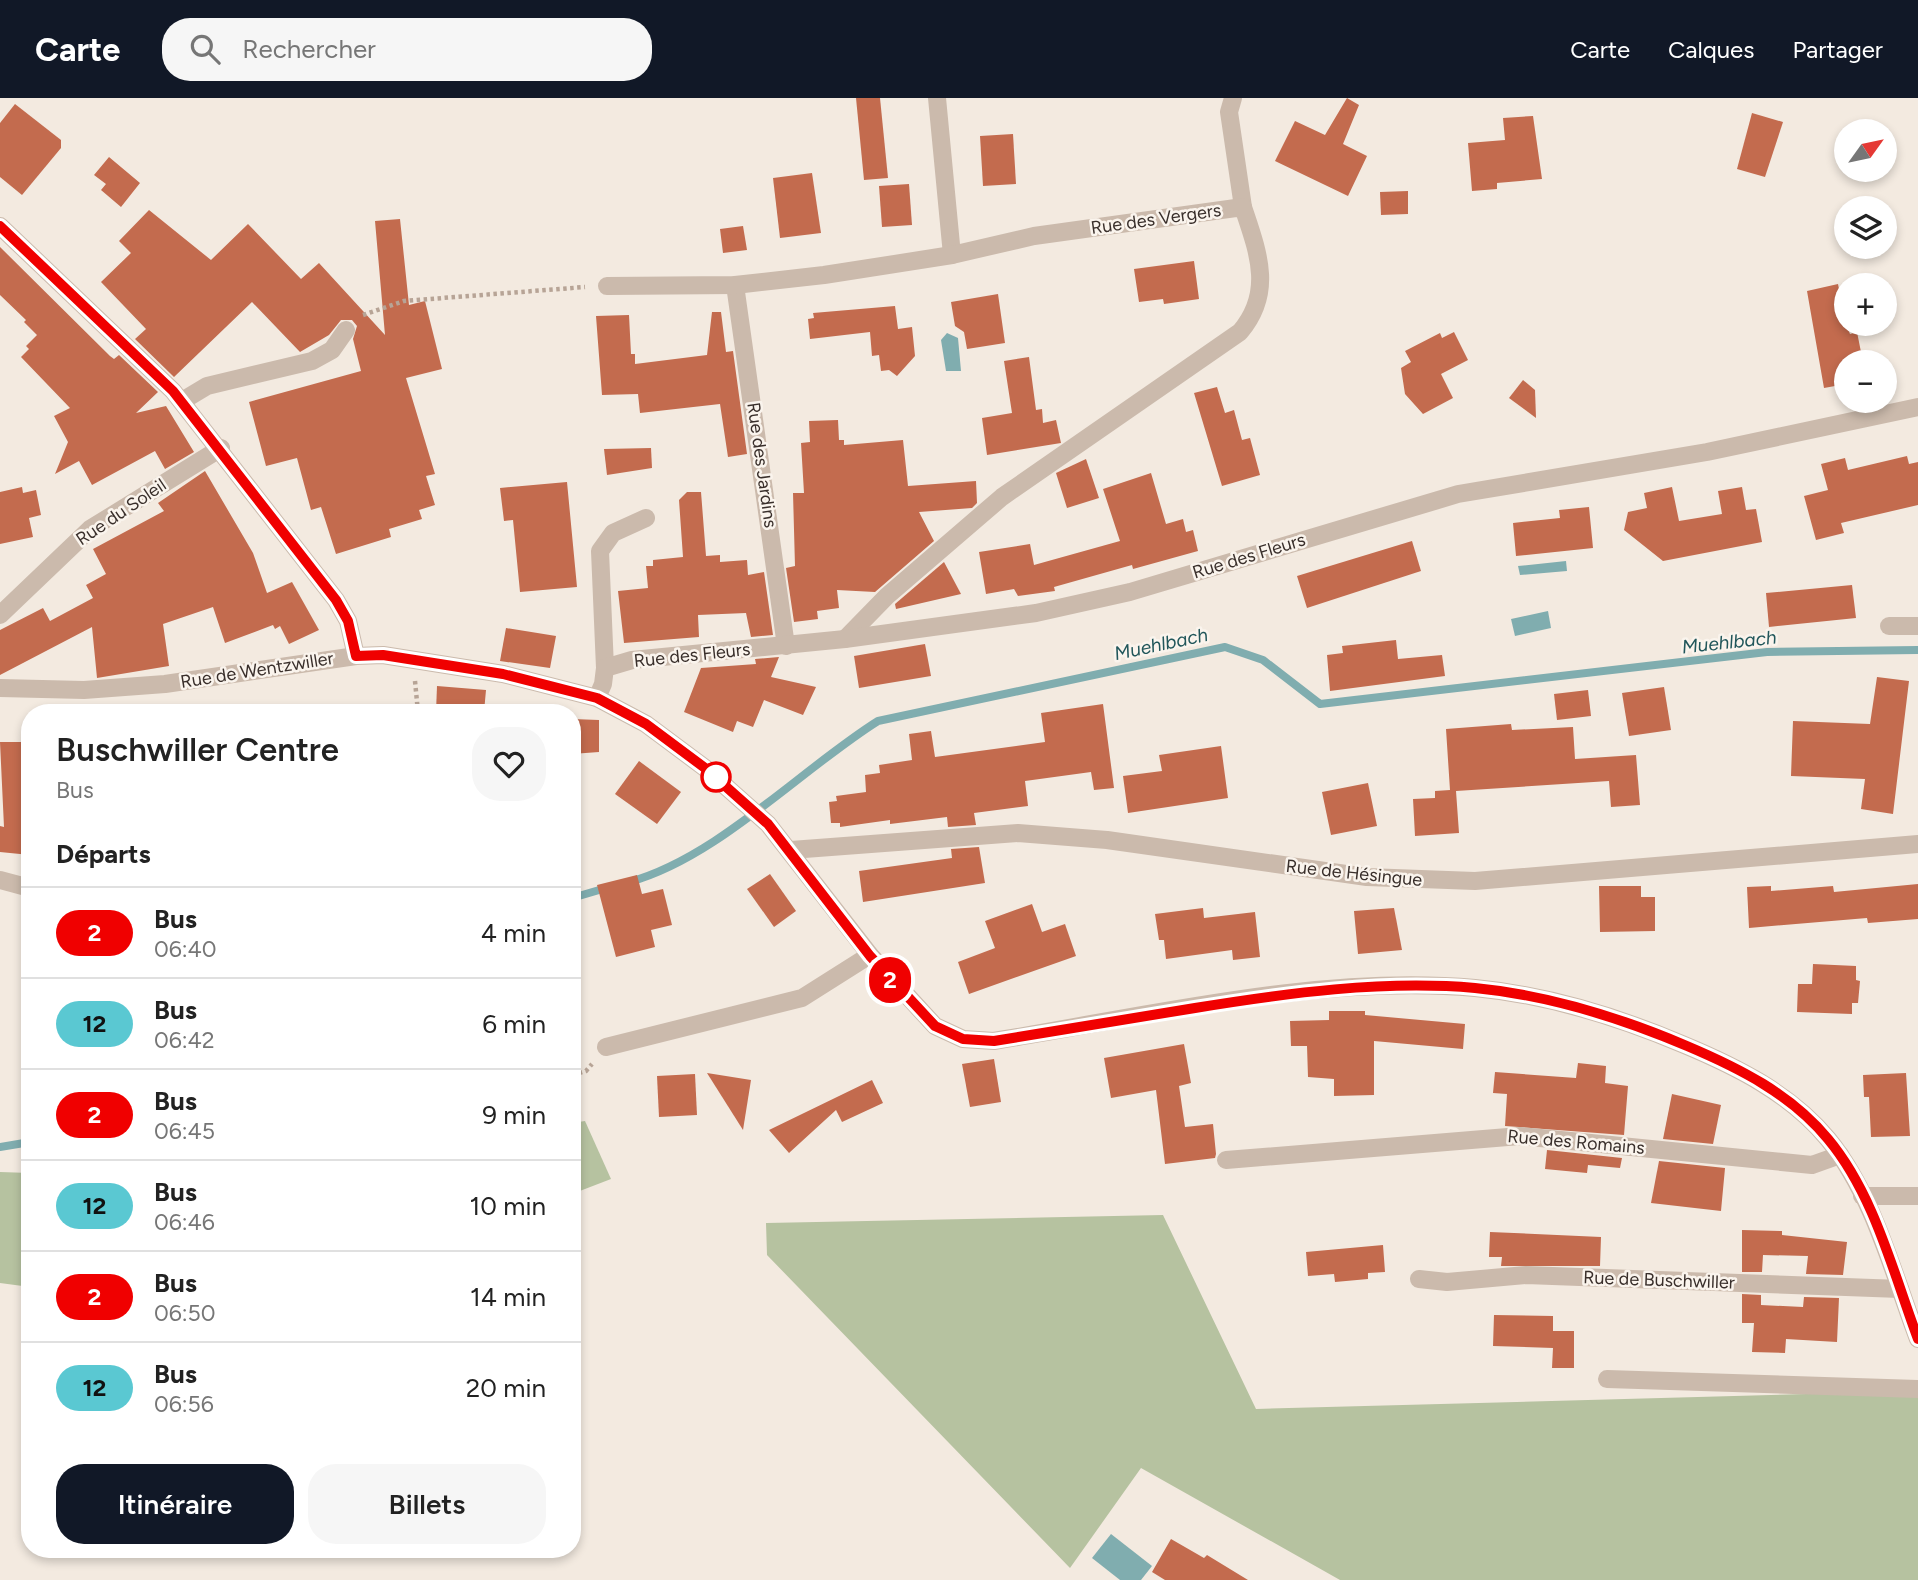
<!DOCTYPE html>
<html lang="fr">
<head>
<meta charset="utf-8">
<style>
	:root { --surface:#fff; --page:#f6f6f6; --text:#222; --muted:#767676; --line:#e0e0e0; --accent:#111827 }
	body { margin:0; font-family:Figtree,sans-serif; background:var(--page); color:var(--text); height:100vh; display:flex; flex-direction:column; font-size:26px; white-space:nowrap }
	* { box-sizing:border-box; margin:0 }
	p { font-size:23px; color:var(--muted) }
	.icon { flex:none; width:38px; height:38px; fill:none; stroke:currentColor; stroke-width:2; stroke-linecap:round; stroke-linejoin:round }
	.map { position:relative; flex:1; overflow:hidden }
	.panel { position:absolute; left:21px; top:606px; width:560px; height:854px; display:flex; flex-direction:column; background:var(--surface); border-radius:28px; box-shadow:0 4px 10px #0003 }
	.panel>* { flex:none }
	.badge { padding:0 14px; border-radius:23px; font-size:24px; line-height:46px }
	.needle { width:46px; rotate:57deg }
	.tools { position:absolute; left:1834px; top:21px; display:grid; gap:14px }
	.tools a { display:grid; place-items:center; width:63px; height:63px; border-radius:50%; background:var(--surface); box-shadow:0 4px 10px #0003; font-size:35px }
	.map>.badge { position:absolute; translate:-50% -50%; box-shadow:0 0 0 4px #fff }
	h2 { padding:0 35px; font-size:26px; line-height:63px }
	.round { display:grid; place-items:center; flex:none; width:74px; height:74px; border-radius:28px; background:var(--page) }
	.summary { display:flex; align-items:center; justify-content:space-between; height:119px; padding:0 35px }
	h1 { font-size:33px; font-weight:600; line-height:52px }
	.action { display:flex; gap:14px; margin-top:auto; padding:14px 35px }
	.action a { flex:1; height:80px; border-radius:28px; background:var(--accent); color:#fff; font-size:28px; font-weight:600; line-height:80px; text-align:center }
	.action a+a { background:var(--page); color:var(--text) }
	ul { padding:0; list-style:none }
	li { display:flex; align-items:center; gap:21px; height:91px; padding:0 35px; border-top:2px solid var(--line) }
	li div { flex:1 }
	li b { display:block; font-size:26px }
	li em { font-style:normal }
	li .badge { min-width:77px; font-weight:700; text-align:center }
	header { display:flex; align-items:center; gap:42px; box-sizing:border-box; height:98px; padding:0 35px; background:var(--accent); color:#fff }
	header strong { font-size:33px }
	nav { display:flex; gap:38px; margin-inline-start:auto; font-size:24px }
	.search { width:490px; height:63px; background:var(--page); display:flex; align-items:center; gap:18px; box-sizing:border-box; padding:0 24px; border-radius:28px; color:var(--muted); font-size:26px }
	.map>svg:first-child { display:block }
	.green { fill:#b6c2a0 }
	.water { fill:#80adaf }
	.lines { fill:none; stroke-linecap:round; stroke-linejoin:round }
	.stream { stroke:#80adaf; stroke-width:8 }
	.building { fill:#c36b4e }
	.path { stroke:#b7a496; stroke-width:4.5; stroke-dasharray:3.5 3.5; stroke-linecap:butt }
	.minor { stroke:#cbbaac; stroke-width:18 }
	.line-casing { stroke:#fff; stroke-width:16 }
	.line { stroke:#f00000; stroke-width:10 }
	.stop-dot { fill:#fff; stroke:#f00000; stroke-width:3.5 }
	.labels { text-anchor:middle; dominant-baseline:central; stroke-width:5; stroke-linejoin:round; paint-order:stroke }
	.street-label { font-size:18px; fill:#392f2b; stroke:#faf4ed }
	.water-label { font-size:19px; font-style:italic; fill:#21565a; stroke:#faf4ed }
</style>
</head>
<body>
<header>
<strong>Carte</strong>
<div class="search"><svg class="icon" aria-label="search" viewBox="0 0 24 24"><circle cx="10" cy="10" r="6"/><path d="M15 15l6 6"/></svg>Rechercher</div>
<nav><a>Carte</a><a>Calques</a><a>Partager</a></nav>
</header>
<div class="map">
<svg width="1918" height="1482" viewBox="0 0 1918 1482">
	<rect width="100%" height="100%" fill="#f3eae0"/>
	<!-- green -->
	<g class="green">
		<polygon points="585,1023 611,1081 572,1096 572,1025"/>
		<polygon points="0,1074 30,1075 30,1189 0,1185"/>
		<polygon points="1163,1117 1256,1311 1918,1293 1918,1482 1340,1482 1141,1370 1070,1470 767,1157 766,1125"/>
	</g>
	<!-- water -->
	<g class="water">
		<polygon points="947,235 958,240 961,273 946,273 941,242"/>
		<polygon points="1566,463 1567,473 1520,477 1518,468"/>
		<polygon points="1548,513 1551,530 1515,538 1511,521"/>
		<polygon points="1111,1436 1152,1468 1141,1482 1120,1482 1092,1460"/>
	</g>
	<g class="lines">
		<!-- stream -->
		<g class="stream">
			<path d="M 629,784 C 717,760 800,672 878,623 L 1225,549 L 1263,562 L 1320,606 L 1767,554 L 1918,552"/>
			<polyline points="572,800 606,790"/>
			<polyline points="0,1049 30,1044"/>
		</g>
	</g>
	<!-- building -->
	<g class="building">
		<polygon points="856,0 880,0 888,80 864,82"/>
		<polygon points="1347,0 1359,7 1343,46 1367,58 1348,98 1275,63 1295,23 1325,37"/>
		<polygon points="15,6 61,42 61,50 22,97 0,79 0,25"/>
		<polygon points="1752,15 1783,24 1765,79 1737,71"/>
		<polygon points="1533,18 1542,81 1497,85 1497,91 1472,93 1468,45 1505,42 1503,20"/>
		<polygon points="1013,36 1016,86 983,88 980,38"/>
		<polygon points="109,59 140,85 121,109 101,92 106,86 94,77"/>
		<polygon points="812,75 821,135 780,140 773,80"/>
		<polygon points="909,86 912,127 882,129 879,88"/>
		<polygon points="1408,93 1408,116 1381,117 1380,94"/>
		<polygon points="149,112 211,162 248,126 301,181 319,165 385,237 375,123 400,121 409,207 425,203 442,271 406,280 435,376 426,378 435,407 419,412 422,421 389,431 391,439 336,456 321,409 311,412 297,360 266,368 249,304 361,273 353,241 357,228 352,222 341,222 329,237 300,254 252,204 174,279 135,241 146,231 101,184 131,155 119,143"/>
		<polygon points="743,128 747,152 723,155 720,131"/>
		<polygon points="0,149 110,258 114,261 119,257 158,294 136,315 166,308 194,354 165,371 155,353 92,387 79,363 55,376 68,344 54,318 70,310 21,259 29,251 26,248 37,237 24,224 26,222 0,197"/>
		<polygon points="1194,163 1199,201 1164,206 1163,201 1139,204 1134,171"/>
		<polygon points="1838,186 1846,226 1850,236 1857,234 1863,264 1846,264 1846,286 1824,290 1807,193"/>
		<polygon points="998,196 1005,245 967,251 964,234 955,228 951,204"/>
		<polygon points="895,208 898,231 912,229 915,258 897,278 889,272 881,273 879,257 872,258 870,234 810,241 808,221 814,220 813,215"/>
		<polygon points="712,214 721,214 726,254 733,253 747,356 728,359 720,306 640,315 638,296 602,297 596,218 629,217 631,256 635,256 635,266 707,257"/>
		<polygon points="1454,234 1468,262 1441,276 1453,300 1423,316 1405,296 1401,270 1411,264 1405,253 1440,235 1442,240"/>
		<polygon points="1029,259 1036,312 1042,311 1043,325 1056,322 1061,345 987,357 982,320 1012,315 1004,263"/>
		<polygon points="1523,282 1535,292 1536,320 1509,300"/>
		<polygon points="1217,289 1225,315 1234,312 1242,342 1250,340 1260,377 1222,388 1194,295"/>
		<polygon points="838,322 839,342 844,342 844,347 903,342 908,388 976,383 977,405 972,410 919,414 934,443 875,494 837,492 839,510 817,513 818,521 794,524 786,470 795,468 793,395 804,395 801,345 810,344 809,323"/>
		<polygon points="651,350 652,370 607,377 604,351"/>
		<polygon points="1907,358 1909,366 1918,364 1918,407 1841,425 1844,435 1816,442 1804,398 1828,392 1821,366 1845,360 1848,372"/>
		<polygon points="1086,361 1099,400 1067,410 1056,375"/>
		<polygon points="205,373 253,455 267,495 292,484 319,532 289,546 280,528 275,531 273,527 225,545 213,509 163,526 169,568 97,580 92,529 0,577 0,532 43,510 50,523 93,500 86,487 106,476 93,451 164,413 158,405"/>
		<polygon points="1151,375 1166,426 1183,421 1186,434 1193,432 1198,453 1133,471 1132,467 1054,489 1055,493 1018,498 1014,491 986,496 979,454 1030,446 1034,467 1120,443 1103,391"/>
		<polygon points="567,384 577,489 520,494 513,422 504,423 500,390"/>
		<polygon points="22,389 23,395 36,392 41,417 29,420 33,439 0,446 0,394"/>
		<polygon points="1672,389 1679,423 1722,416 1718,393 1742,389 1746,412 1756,411 1762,444 1663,463 1624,432 1628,414 1647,410 1644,395"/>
		<polygon points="687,394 701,394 706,458 720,457 720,464 747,462 748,477 764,474 773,537 751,539 746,515 698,517 699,539 624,545 618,493 648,490 646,468 653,468 653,462 683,459 679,402"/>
		<polygon points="1589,409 1593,450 1516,458 1513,425 1560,420 1559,412"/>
		<polygon points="1412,443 1421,473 1307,510 1297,478"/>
		<polygon points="944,464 961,496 896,511 895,506"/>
		<polygon points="1852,487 1856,520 1769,529 1766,495"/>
		<polygon points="506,530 556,538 550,570 500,563"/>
		<polygon points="1396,542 1398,561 1442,557 1445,578 1330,593 1327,557 1343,555 1342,548"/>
		<polygon points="925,546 931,578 859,590 854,558"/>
		<polygon points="779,559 771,579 816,589 803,617 764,602 753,629 737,623 733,634 684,614 701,570 756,566 755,561"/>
		<polygon points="1877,579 1909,583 1893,716 1861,711 1865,681 1791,678 1793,623 1870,626"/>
		<polygon points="437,588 486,592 484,614 436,614"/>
		<polygon points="1664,589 1671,632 1629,638 1622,595"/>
		<polygon points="1588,592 1591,618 1557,622 1554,596"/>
		<polygon points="1103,606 1114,690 1094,692 1091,674 1025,683 1028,708 974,715 976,727 948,729 947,719 890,726 890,722 840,729 840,725 831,725 829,704 837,703 836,698 866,694 865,677 880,675 879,667 912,662 909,636 931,633 935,659 1045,644 1041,615"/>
		<polygon points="572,621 599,622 599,654 572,656"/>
		<polygon points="1511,626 1512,632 1573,629 1575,661 1636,657 1640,707 1611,709 1609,683 1456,693 1459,735 1415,738 1413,701 1435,700 1435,693 1450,692 1446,631"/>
		<polygon points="0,644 30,644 30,757 0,754 0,728 4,729"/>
		<polygon points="1221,648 1228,700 1128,715 1123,678 1162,673 1159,657"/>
		<polygon points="639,663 681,694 657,726 615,696"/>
		<polygon points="1368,685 1377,728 1331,737 1322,694"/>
		<polygon points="979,749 985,785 863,804 859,773 952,760 951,751"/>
		<polygon points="770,776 796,813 774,829 747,791"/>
		<polygon points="637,777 642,796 663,791 672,827 651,832 655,849 616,859 597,787"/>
		<polygon points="1918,786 1918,821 1868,825 1867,820 1749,830 1747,789 1771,788 1771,793 1833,788 1834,794"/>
		<polygon points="1599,788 1641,788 1641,799 1655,799 1655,833 1600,834"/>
		<polygon points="1032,806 1042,834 1065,826 1076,858 969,896 958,864 995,850 985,823"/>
		<polygon points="1203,810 1204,820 1255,814 1260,859 1233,862 1232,852 1166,861 1164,842 1159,842 1155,816"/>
		<polygon points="1394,810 1402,852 1358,856 1354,813"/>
		<polygon points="1813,866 1856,868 1856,882 1860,883 1858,905 1852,905 1852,916 1797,914 1798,886 1812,886"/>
		<polygon points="1329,913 1365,913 1365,917 1465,926 1463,951 1374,943 1374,997 1334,998 1334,981 1308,979 1307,948 1291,948 1290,923 1329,922"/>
		<polygon points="1184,946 1191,985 1179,988 1185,1029 1213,1026 1216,1056 1215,1060 1165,1066 1156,992 1111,1000 1104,960"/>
		<polygon points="994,961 1001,1004 970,1009 962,966"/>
		<polygon points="1578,965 1606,968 1605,985 1628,988 1624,1037 1505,1028 1507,996 1493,995 1495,974 1576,980"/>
		<polygon points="707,975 751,982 743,1032"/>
		<polygon points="1906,975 1910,1038 1871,1039 1869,999 1864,999 1863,977"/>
		<polygon points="695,976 697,1017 659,1019 657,978"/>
		<polygon points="872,982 883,1005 842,1024 836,1012 789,1055 769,1032"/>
		<polygon points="1672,996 1721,1007 1713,1046 1663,1041"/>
		<polygon points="1547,1052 1622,1060 1620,1070 1588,1067 1587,1075 1545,1071"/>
		<polygon points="1659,1063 1725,1070 1721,1113 1651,1105"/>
		<polygon points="1742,1132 1782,1133 1782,1137 1847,1144 1843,1177 1806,1176 1808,1158 1763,1157 1762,1174 1742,1174"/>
		<polygon points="1490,1134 1601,1139 1600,1168 1501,1168 1502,1159 1489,1159"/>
		<polygon points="1383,1147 1385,1174 1368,1175 1368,1181 1335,1184 1334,1176 1308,1178 1306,1154"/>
		<polygon points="1742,1196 1761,1197 1761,1207 1803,1209 1804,1199 1839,1200 1837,1244 1786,1241 1785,1255 1752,1254 1754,1225 1742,1225"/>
		<polygon points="1494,1217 1553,1218 1553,1246 1553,1233 1574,1233 1574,1270 1552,1270 1553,1250 1493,1248"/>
		<polygon points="1171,1441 1204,1460 1207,1457 1248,1482 1165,1482 1152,1474"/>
	</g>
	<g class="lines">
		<!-- path -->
		<g class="path">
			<polyline points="363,217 404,203 585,189"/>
			<polyline points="415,583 418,614"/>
			<polyline points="572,977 586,973 592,966"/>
		</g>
		<!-- minor -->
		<g class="minor">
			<polyline points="937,0 952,157"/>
			<polyline points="1233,0 1229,14 1243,109"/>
			<polyline points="0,128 173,293 336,502 348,523 356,558"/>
			<polyline points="735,187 786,548"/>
			<path d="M 607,188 L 735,187 L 824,177 L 952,157 L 1034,138 L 1243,109 C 1258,154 1274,194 1240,234 L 1002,399 L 887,498 L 845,541"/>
			<polyline points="182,303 207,288 312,263 332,252 346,232"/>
			<polyline points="0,517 90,431 221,350"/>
			<polyline points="1889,528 1918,528"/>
			<polyline points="605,570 600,453 613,435 646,420"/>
			<path d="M 0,590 L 84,592 L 165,586 L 356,558 L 383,557 L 503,576 L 597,600 L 646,626 L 705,670 L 768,726 L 870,857 L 935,928 L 963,941 L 994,943 C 1147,918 1321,876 1475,890 C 1547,897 1616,918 1682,946 C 1735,968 1790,995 1828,1041 C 1873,1096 1893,1175 1918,1241"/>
			<polyline points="597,600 603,586 605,570 632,562 845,541 1036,515 1130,494 1458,396 1707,354 1918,309"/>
			<polyline points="791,752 1018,735 1107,742 1367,779 1475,783 1918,746"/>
			<polyline points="0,782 30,790"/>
			<polyline points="606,949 802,900 870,857"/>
			<polyline points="1226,1062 1520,1038 1812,1067 1840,1057"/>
			<polyline points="1862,1098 1918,1098"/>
			<polyline points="1419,1181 1447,1184 1526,1177 1900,1191"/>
			<polyline points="1607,1281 1918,1291"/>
		</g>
	</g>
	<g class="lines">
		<!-- line casing -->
		<g class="line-casing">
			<path id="line" d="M 0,128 L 173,293 L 336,502 L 348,523 L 356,558 L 383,557 L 503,576 L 597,600 L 646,626 L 705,670 L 768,726 L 870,858 L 935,928 L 963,941 L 994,943 C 1061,932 1128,921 1195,910 C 1287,895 1382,882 1475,890 C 1548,897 1619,919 1687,948 C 1739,970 1791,996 1828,1041 C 1874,1096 1893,1174 1918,1241"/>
		</g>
		<!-- line -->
		<use href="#line" class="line"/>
	</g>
	<!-- markers -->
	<circle class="stop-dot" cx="716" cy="679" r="14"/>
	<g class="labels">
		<!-- street labels -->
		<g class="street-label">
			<text transform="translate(1156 121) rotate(-8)">Rue des Vergers</text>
			<text transform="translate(762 367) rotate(82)">Rue des Jardins</text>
			<text transform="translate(121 414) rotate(-34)">Rue du Soleil</text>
			<text transform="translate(1249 458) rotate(-17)">Rue des Fleurs</text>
			<text transform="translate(692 557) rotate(-6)">Rue des Fleurs</text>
			<text transform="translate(257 572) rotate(-9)">Rue de Wentzwiller</text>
			<text transform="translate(1354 775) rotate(6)">Rue de Hésingue</text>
			<text transform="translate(1576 1044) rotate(5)">Rue des Romains</text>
			<text transform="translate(1659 1182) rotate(2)">Rue de Buschwiller</text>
		</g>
		<!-- water labels -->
		<g class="water-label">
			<text transform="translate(1729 544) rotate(-6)">Muehlbach</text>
			<text transform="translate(1161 546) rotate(-12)">Muehlbach</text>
		</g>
	</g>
</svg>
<div class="tools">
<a><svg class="needle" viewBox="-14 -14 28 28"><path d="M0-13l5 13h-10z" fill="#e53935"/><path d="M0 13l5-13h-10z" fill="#767676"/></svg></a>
<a><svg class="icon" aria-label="layers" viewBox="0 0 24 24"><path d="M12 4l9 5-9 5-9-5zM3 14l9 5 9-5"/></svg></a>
<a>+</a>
<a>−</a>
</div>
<b class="badge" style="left:890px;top:882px;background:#f00000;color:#fff">2</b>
<section class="panel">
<div class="summary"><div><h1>Buschwiller Centre</h1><p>Bus</p></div><a class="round"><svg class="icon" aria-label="heart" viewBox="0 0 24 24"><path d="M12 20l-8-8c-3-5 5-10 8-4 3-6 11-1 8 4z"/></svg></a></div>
<h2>Départs</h2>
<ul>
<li><span class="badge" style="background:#f00000;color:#fff">2</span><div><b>Bus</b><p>06:40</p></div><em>4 min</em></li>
<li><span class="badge" style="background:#5ac8d2;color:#111">12</span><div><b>Bus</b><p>06:42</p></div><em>6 min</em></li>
<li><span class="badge" style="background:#f00000;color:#fff">2</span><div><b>Bus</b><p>06:45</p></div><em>9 min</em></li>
<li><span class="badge" style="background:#5ac8d2;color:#111">12</span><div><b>Bus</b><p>06:46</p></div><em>10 min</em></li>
<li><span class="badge" style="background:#f00000;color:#fff">2</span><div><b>Bus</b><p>06:50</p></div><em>14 min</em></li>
<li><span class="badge" style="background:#5ac8d2;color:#111">12</span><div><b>Bus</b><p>06:56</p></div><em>20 min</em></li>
</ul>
<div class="action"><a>Itinéraire</a><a>Billets</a></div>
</section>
</div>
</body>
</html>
